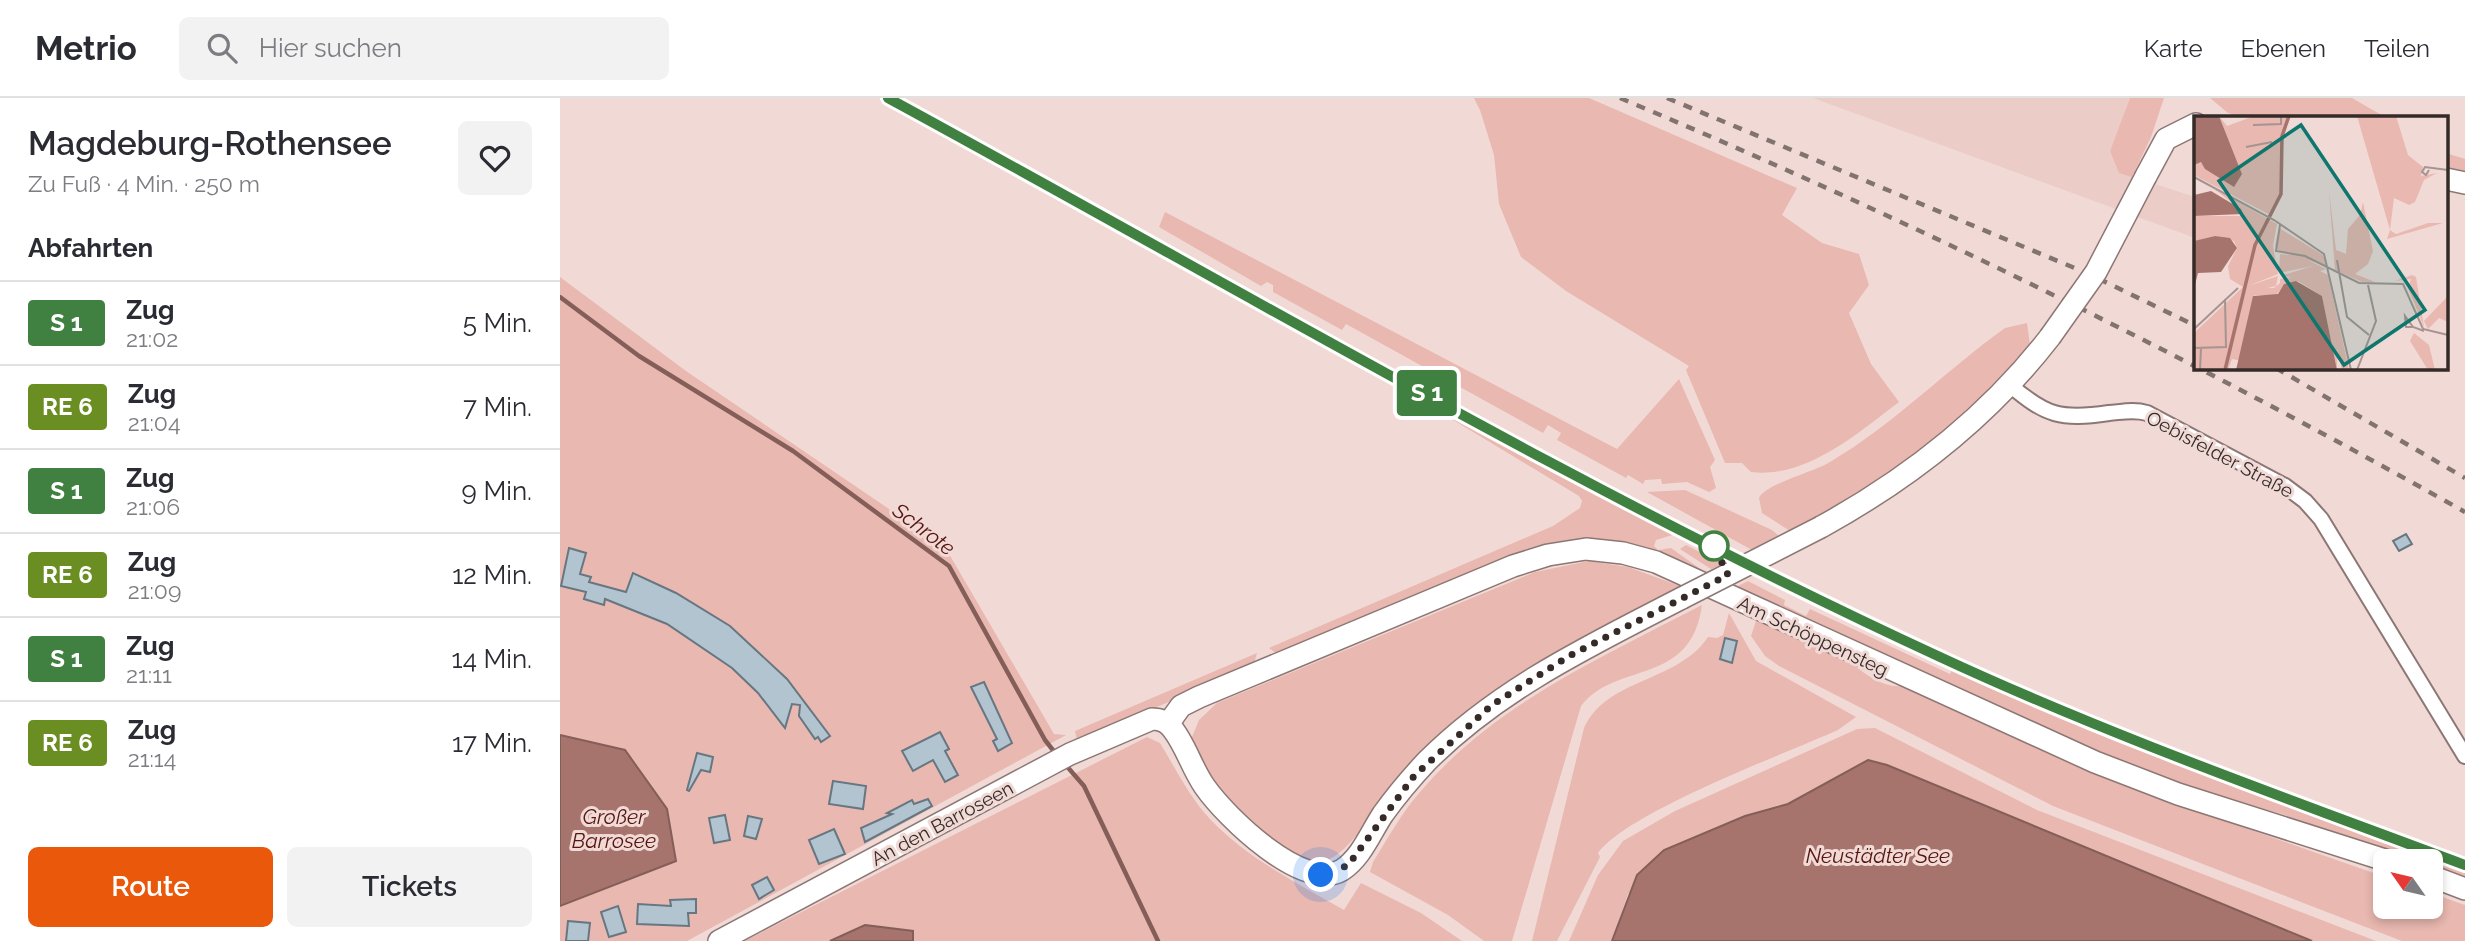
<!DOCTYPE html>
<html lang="de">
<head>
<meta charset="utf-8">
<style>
	:root { --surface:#fff; --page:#f2f2f3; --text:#2b2b33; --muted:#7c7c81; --line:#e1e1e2; --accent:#ea580c }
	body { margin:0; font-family:Raleway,sans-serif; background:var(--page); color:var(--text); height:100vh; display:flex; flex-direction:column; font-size:26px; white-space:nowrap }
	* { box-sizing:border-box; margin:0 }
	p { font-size:23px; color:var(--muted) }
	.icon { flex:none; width:38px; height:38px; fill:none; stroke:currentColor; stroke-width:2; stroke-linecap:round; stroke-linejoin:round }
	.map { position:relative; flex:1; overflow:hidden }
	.details { display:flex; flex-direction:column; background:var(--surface); width:560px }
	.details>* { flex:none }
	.badge { padding:0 14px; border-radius:5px; font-size:24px; line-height:46px }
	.needle { width:46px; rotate:304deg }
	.buttons { position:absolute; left:1813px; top:751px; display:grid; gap:14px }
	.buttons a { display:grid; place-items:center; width:70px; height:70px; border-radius:10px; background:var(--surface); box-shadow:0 4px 10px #0003; font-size:35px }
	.you { position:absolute; width:35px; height:35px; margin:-18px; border:5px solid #fff; border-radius:50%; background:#1a73e8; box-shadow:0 0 0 10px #1a73e833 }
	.map>.badge { position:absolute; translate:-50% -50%; box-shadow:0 0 0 4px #fff }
	h2 { padding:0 28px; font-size:26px; line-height:63px }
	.round { display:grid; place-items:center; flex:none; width:74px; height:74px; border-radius:10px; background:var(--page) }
	.summary { display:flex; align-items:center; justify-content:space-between; height:119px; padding:0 28px }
	h1 { font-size:33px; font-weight:600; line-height:52px }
	.button { display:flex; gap:14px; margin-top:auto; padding:14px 28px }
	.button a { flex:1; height:80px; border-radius:10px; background:var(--accent); color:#fff; font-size:28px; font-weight:600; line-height:80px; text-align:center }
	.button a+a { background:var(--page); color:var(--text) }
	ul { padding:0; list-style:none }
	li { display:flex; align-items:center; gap:21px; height:84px; padding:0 28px; border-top:2px solid var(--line) }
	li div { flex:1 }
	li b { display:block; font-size:26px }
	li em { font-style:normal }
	li .badge { min-width:77px; font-weight:700; text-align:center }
	header { display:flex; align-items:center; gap:42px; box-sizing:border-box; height:98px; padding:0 35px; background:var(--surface); border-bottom:2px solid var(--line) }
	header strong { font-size:33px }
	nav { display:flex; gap:38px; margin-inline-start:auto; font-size:24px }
	.search { width:490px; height:63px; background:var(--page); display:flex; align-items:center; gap:18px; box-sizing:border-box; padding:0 24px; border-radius:10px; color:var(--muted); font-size:26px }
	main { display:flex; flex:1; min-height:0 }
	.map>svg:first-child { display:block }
	.built { fill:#ecccc7 }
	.green { fill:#e9b8b0 }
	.water { fill:#a6746c; stroke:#845e58; stroke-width:2 }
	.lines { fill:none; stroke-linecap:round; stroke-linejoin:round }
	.stream { stroke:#845e58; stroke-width:4.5 }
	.building { fill:#b1c4d0; stroke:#667782; stroke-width:2 }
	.street-casing { stroke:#8c7774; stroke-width:18 }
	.secondary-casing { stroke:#8c7774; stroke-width:24 }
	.street { stroke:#fff; stroke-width:14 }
	.secondary { stroke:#fff; stroke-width:21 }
	.rail { stroke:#827370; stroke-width:4.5; stroke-dasharray:9 9; stroke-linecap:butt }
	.secondary-bridge-casing { stroke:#8c7774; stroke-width:24; stroke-linecap:butt }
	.secondary-bridge { stroke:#fff; stroke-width:21 }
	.line-casing { stroke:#fff; stroke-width:16 }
	.line { stroke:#408040; stroke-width:10 }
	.walk { stroke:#342b29; stroke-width:7; stroke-dasharray:0 12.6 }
	.stop-dot { fill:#fff; stroke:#408040; stroke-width:3.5 }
	.labels { text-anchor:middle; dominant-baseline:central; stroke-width:6; stroke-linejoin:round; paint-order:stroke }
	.street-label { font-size:19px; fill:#342b29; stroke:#f1dad6 }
	.water-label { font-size:21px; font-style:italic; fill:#561610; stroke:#f1dad6 }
	.inset-river { fill:none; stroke:#a6746c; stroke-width:3.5 }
	.inset-road { fill:none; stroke:#a59491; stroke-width:2 }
	.view { fill:#0f766e; fill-opacity:0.15; stroke:#0f766e; stroke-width:3.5 }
	.inset-edge { fill:none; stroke:#342b29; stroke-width:3.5 }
</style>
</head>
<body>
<header>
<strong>Metrio</strong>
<div class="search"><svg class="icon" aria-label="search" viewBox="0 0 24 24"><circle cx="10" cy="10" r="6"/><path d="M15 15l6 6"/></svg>Hier suchen</div>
<nav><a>Karte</a><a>Ebenen</a><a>Teilen</a></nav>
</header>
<main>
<section class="details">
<div class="summary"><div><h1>Magdeburg-Rothensee</h1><p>Zu Fuß · 4 Min. · 250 m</p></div><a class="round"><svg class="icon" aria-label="heart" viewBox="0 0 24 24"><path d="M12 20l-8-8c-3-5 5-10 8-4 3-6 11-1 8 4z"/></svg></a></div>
<h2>Abfahrten</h2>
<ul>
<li><span class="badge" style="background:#408040;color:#fff">S 1</span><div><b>Zug</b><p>21:02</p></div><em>5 Min.</em></li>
<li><span class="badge" style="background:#6b8e23;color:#fff">RE 6</span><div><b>Zug</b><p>21:04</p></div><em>7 Min.</em></li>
<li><span class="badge" style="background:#408040;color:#fff">S 1</span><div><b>Zug</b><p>21:06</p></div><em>9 Min.</em></li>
<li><span class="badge" style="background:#6b8e23;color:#fff">RE 6</span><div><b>Zug</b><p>21:09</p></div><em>12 Min.</em></li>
<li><span class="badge" style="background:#408040;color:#fff">S 1</span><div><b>Zug</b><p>21:11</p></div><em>14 Min.</em></li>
<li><span class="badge" style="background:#6b8e23;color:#fff">RE 6</span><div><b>Zug</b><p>21:14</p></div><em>17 Min.</em></li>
</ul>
<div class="button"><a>Route</a><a>Tickets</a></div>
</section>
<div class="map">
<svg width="1905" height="843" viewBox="0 0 1905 843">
	<rect width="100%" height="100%" fill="#f1dad6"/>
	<!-- built -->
	<polygon class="built" points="1253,0 1570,0 1550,53 1559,74 1635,99 1635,140"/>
	<!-- green -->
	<g class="green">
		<path d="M 914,0 L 1029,0 L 1237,90 L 1222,117 L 1262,145 L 1299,156 L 1309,187 L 1289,215 L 1311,266 L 1339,304 C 1298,335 1246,381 1191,374 L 1182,365 L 1165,365 L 1126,272 L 1129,268 L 1006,193 L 961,159 L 939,106 L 934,57 L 920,12 Z"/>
		<polygon points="1570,0 1604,0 1591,39 1572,79 1559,75 1550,53"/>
		<polygon points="1650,0 1792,0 1825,19 1683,19 1668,15"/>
		<polygon points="1886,55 1905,61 1905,75 1886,69"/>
		<polygon points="605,114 1057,351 1119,281 1155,362 1150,369 1156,390 1149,394 1127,384 1102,386 1101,381 1085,382 1083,386 1068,377 1066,380 997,342 1001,335 988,327 983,335 786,226 782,232 713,194 713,187 707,184 701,188 599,129"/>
		<polygon points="0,179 126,273 385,449 494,636 506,637 127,843 0,843 0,808 116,762 65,652 0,637"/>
		<path d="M 1467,225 L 1470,247 C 1406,328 1322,387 1230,433 L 1202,415 L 1199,400 C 1205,386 1254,374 1270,364 C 1333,327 1385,273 1445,230 Z"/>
		<polygon points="852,297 866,300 1119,435 1096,442 1094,448 1098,452 1111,450 1146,475 1140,478 1051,444 720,558 709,550 993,428 1020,410 1022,403 1019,398"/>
		<polygon points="1125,392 1212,432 1219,438 1192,452 1087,394"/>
		<polygon points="1126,447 1163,466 1151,471 1120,451"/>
		<path d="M 1029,463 L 1068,469 L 1120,488 C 1049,527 973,561 910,612 C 882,634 859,663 834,688 C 813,709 788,763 758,764 C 727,764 675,713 657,690 C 646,676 638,659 630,644 L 639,622 L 657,605 L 975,474 Z"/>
		<polygon points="1188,483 1225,502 1224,507 1246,518 1250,511 1390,576 1392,572 1540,636 1905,773 1905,783 1871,771 1871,763 1850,763 1722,716 1639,695 1531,654 1168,493"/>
		<path d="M 1142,507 C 1131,589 1057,562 1021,608 L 952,843 L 924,843 L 888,817 L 810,774 L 813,764 C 828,740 842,714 861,693 C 935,606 1042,559 1142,507 Z"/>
		<path d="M 1169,515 L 1196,563 L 1296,619 L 1278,632 C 1224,656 1068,714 1038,755 L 1040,759 L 997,843 L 972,843 L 1024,630 C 1048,579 1117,585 1148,539 L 1157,540 L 1163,537 Z"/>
		<path d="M 1201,522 L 1292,565 C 1305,577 1324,590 1343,588 L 1606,702 L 1825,779 L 1825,808 L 1871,808 L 1871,795 L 1905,807 L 1905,843 L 1842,843 L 1493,708 L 1219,568 L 1205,558 L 1191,538 L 1196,523 Z"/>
		<polygon points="697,555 693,569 517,642 515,633"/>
		<polygon points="1315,630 1477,712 1816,843 1752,843 1312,662 1228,706 1185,718 1068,796 1052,843 1009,843 1038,777 1063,743 1115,713 1297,631"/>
		<path d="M 587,639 L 600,645 C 616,671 630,700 650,721 C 688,761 737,785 784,812 L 801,785 L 861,815 L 902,843 L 353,843 L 352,833 L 306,827 L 270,843 L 184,843 Z"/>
	</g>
	<!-- water -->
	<g class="water">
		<polygon points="0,637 65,652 107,711 116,763 0,808"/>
		<polygon points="1308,662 1327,667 1752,843 1052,843 1077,777 1104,752 1185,718 1228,706"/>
		<polygon points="305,827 353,833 353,843 270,843"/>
	</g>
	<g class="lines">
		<!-- stream -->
		<g class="stream">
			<polyline points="0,199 79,258 233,353 389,468 485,642 496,656"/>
			<polyline points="504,665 524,688 598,843"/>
		</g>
	</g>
	<!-- building -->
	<g class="building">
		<polygon points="1846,436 1852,446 1839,453 1833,443"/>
		<polygon points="9,450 26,455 20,476 31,479 29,484 66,494 73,475 116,495 170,528 227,581 270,638 261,644 258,639 255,641 239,618 240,607 232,606 225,630 198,595 172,570 107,526 45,501 44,507 24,501 26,494 1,488"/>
		<polygon points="1165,540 1177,543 1172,565 1160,561"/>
		<polygon points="424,584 452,645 438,653 433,643 437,641 411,589"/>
		<polygon points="380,634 389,651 385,653 398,677 385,684 373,662 353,673 342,653"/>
		<polygon points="137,655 153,659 150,674 141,672 129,693 127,692"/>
		<polygon points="273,683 306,688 303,711 269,706"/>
		<polygon points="368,701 372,708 305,744 301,730 332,716 327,715 352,702 354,706"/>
		<polygon points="165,717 170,742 154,745 149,720"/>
		<polygon points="188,718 202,721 196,741 184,738"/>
		<polygon points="274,731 285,756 259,766 249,742"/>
		<polygon points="207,779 214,792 199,801 192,787"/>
		<polygon points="136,801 136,815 128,815 129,828 77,826 78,806 111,808 110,802"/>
		<polygon points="58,808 66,834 49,839 41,814"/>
		<polygon points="8,823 30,825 28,843 6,843"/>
	</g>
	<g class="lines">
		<!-- street casing -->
		<g class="street-casing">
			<path id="street" d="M 1450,287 C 1486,318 1501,322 1549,315 C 1562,314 1574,311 1587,315 L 1725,388 L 1745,403 L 1761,421 L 1905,658"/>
		</g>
		<!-- secondary casing -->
		<g class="secondary-casing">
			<g id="secondary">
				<polyline points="1586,78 1606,41 1636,26"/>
				<polyline points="1886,81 1905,85"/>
				<path d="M 1261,429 C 1350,380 1428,319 1490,239"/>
				<polyline points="608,626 621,608 639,599 953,468 988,457 1026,451 1063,455 1096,464 1535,664 1618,696 1828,763"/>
				<polyline points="1871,778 1905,791"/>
				<path d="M 159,843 L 510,656 L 592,621 C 600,621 606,623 611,629 C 625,645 632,671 645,689 C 666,719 744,795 782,772 C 801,760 811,734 823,716 C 836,698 851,680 867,663 C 940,590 1031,547 1122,500"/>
			</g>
		</g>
		<!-- street -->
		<use href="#street" class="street"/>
		<!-- secondary -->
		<use href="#secondary" class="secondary"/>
		<!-- rail -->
		<g class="rail">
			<polyline points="328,0 972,352 1229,487 1480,603 1905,767"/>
			<path d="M 1060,0 C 1349,121 1632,260 1905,414"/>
			<polyline points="1107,0 1529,176 1636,228"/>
			<polyline points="1716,270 1905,380"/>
		</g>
		<!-- secondary-bridge casing -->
		<g class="secondary-bridge-casing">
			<g id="secondary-bridge">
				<polyline points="1490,239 1536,174 1586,78"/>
				<polyline points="1122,500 1261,429"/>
			</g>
		</g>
		<!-- secondary-bridge -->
		<use href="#secondary-bridge" class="secondary-bridge"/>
	</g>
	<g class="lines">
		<!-- line casing -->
		<g class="line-casing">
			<path id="line" d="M 328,0 C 676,189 1019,393 1380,559 C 1550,638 1729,701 1905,767"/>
		</g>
		<!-- line -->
		<use href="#line" class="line"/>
		<!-- walk -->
		<polyline class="walk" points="761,777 774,775 789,766 854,678 932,607 1009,558 1168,477 1154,448"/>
	</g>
	<!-- markers -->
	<circle class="stop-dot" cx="1154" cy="448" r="14"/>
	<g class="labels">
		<!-- street labels -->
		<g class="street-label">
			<text transform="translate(1660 356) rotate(28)">Oebisfelder Straße</text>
			<text transform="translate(1253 538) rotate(25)">Am Schöppensteg</text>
			<text transform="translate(382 725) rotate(-28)">An den Barroseen</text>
		</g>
		<!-- water labels -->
		<g class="water-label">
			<text transform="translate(364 431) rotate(37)">Schrote</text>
			<text x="54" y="718">Großer<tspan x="54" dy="24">Barrosee</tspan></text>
			<text x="1318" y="757">Neustädter See</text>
		</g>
	</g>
	<!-- overview -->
	<g transform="translate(1634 18)">
		<rect width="254" height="254" fill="#f1dad6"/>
		<path d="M 25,0 L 33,10 L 60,0 L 96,0 L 89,21 L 88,76 L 78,100 L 0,59 L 0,49 L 6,45 L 15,53 L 48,58 ZM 163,0 L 202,0 L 214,39 L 229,51 L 227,60 L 243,57 L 230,64 L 221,86 L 215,89 L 200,82 L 196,114 L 202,118 L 234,107 L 249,107 L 193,123 L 196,114 ZM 19,72 L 83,108 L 79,130 L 84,158 L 54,170 L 84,160 L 82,170 L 74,172 L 80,172 L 86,167 L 86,163 L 98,161 L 86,160 L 119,150 L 85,157 L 86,138 L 106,140 L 132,153 L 126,155 L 134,159 L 155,254 L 148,254 L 143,233 L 143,254 L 128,180 L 104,165 L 91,168 L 82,179 L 60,179 L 48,245 L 38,243 L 34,254 L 0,254 L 0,217 L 49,171 L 36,163 L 34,150 L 43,132 L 40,125 L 21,120 L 0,125 L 0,100 L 46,100 L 46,93 ZM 135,75 L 142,134 L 152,138 L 154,113 L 166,99 L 169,86 L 179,135 L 174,148 L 161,158 L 181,166 L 168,166 L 141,154 ZM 85,112 L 129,139 L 133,150 L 85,135 L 81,130 ZM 218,159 L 222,161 L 230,211 L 214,172 L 217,163 L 201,165 ZM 254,180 L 254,206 L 245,202 L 234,213 L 230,205 ZM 220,217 L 235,229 L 241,254 L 234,254 L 216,225 Z" fill="#e9b8b0"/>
		<path d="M 0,0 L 25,0 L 48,58 L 40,71 L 11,53 L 7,46 L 0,49 ZM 17,75 L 47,93 L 49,98 L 0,100 L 0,79 ZM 21,120 L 36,122 L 43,132 L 27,156 L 4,157 L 0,172 L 0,125 ZM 102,165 L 128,180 L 143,254 L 42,254 L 59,180 L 84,178 L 90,168 Z" fill="#a6746c"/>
		<path class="inset-river" d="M 31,254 L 61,129 L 87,78 L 88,20 L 95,0"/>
		<path class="inset-road" d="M 59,9 L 87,8 L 87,0M 52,31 L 78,26M 235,54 L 232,59 L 228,56 L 231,51 L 254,54M 0,61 L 80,104 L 130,138 L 157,254M 86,109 L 82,135 L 111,140 L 165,167 L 209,168 L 229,213 L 254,219M 143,144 L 153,201 L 175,219M 219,211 L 212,211 L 211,200 L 219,211 L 230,215M 0,213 L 44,172M 0,232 L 32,231 L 31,183M 6,254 L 7,232M 163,254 L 182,205 L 174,169"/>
		<path class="view" d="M 107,9 L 231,194 L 150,249 L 25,65 Z"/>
		<rect width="254" height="254" class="inset-edge"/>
	</g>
</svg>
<div class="buttons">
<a><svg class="needle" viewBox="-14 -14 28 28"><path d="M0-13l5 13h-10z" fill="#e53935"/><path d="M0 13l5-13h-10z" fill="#7c7c81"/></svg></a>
</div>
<div class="you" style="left:761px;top:777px"></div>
<b class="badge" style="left:867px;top:295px;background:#408040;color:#fff">S 1</b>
</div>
</main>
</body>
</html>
